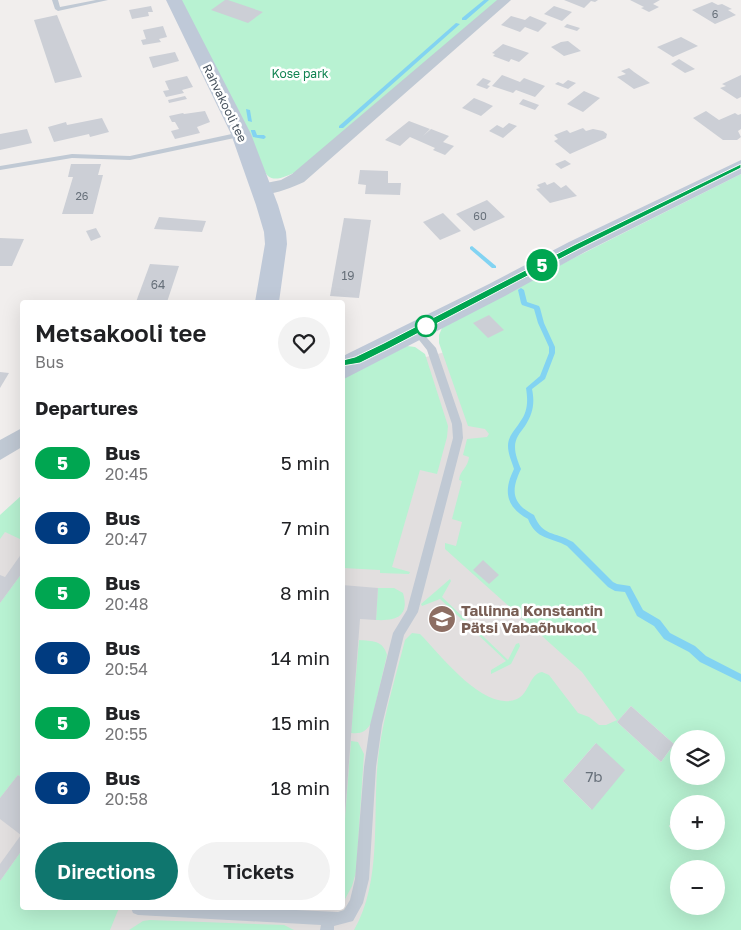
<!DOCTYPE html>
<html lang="en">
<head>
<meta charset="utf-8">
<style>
	:root { --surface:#fff; --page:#f2f2f2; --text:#202124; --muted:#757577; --accent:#0f766e }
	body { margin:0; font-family:"Golos Text",sans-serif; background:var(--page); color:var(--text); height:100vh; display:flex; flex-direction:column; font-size:19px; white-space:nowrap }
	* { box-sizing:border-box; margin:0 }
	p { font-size:16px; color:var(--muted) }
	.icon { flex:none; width:28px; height:28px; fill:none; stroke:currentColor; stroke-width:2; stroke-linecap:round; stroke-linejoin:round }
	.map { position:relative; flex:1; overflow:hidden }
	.panel { position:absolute; left:20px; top:300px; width:325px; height:610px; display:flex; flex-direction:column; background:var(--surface); border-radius:5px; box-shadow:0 5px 20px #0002 }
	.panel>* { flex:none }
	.badge { padding:0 10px; border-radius:16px; font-size:18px; line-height:32px }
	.controls { position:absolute; left:670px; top:730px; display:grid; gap:10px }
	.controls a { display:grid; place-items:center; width:55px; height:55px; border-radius:50%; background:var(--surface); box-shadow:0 5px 20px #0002; font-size:25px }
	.map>.badge { position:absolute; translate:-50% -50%; box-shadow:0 0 0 2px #fff }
	h2 { padding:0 15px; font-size:19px; line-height:45px }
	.round { display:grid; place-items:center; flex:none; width:52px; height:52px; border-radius:26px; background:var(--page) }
	.summary { display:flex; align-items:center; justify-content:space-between; height:85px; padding:0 15px }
	h1 { font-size:24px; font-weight:600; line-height:38px }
	.primary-button { display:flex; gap:10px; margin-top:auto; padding:10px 15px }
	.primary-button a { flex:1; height:58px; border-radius:30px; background:var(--accent); color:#fff; font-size:20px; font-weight:600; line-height:58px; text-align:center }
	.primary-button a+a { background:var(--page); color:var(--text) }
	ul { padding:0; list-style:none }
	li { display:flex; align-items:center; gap:15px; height:65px; padding:0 15px }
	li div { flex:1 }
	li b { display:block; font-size:19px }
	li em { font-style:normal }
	li .badge { min-width:55px; font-weight:700; text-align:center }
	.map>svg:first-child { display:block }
	.education { fill:#e2dfdf }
	.green { fill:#b8f2d2; fill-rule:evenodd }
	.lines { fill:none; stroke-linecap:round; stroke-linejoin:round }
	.stream { fill:#82d3f2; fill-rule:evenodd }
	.building { fill:#cccfd6 }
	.lane { fill:#c0c9d4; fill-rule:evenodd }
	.street { fill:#c0c9d4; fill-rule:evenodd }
	.secondary { fill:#bfc9d8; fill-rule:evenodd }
	.line { fill:#00a651; stroke:#fff }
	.stop-dot { fill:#fff; stroke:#00a651; stroke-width:2.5 }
	.labels { text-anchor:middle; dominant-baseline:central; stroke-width:5; stroke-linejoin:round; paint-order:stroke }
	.far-number-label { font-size:11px; fill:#67707a }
	.far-park-label { font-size:12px; fill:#108351; stroke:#fff }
	.far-street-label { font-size:12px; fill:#45505c; stroke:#fff }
	.number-label { font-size:12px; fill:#67707a }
	.education-label { font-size:15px; font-weight:bold; fill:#785e54; stroke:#fff; text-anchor:start }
	.near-number-label { font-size:15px; fill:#67707a }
</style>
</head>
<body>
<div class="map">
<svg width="741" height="930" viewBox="0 0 741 930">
	<rect width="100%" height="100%" fill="#f1eeed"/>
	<!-- education -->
	<polygon class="education" points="449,351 625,713 611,729 602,730 563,781 532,930 0,930 0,534 22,507 22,908 342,908 343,392 422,358"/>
	<!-- green -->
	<g class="green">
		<path d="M 181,0 L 501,0 L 305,167 C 260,192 268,174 251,138 Z"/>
		<path d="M 741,174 L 741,930 L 354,930 C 384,878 371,809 379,751 C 384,714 396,676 405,640 L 412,633 L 420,634 C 441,655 484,713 517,699 C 530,693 529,674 542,672 L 549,675 L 578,713 L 589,717 L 599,725 L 606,725 L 617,720 L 582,672 L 445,549 L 445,543 L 456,546 L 462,522 L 452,519 L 462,481 L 459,480 C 460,470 468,468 469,457 L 463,455 L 467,439 L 487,437 L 489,434 L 485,429 L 468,426 L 439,343 L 439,335 L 442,328 L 554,268 ZM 631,706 L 674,744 L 661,762 L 617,722 ZM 679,739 L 716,739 L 716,776 L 679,776 ZM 596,743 L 591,809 L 563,781 ZM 679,804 L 716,804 L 716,841 L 679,841 L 679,831 L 674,833 L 669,826 L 672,822 L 679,826 ZM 679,869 L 716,869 L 716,906 L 679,906 Z"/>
		<polygon points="407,346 415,347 425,354 448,426 447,437 437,474 420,470 392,567 410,572 409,574 380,573 380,570 343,568 343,378"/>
		<polygon points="22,495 22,540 5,532 0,539 0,515"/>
		<polygon points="22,573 22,775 21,777 18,775 0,798 0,603"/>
		<polygon points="450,579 451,581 442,597 508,660 516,644 519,643 520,646 511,664 491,674 491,670 506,661 440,599 422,606 421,604"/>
		<path d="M 378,588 L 394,588 L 403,593 C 410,617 395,621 376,620 Z"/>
		<path d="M 359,640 C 372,641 383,640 387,655 L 371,723 C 366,732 361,734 351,733 Z"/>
		<polygon points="351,741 358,742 364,754 356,872 352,886 343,903 343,845"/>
		<polygon points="22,850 22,908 119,908 110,930 0,930 0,881"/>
		<polygon points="150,920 284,925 294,930 129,930 143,921"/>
	</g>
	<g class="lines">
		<!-- stream -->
		<g class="stream">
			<polygon points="484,0 489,0 466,20 462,20 462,18"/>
			<polygon points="456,23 460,24 343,128 339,128 339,126"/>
			<polygon points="246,109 250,110 252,122 248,121"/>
			<polygon points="251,130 255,130 257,135 264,135 266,137 264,139 253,137 251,131"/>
			<polygon points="472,246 496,266 496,268 492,268 470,249 470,247"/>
			<path d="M 521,288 L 524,290 L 527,302 L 539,306 L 540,308 L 544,323 L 555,347 L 555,353 L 545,379 L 532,389 C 535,403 533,414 525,426 C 520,433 515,438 515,447 C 515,454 518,462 521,469 C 511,490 511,503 534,515 C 543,537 554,531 573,542 L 613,582 L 617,584 L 630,586 L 643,610 L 660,620 L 670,633 L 695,646 L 706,656 L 741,674 L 741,682 L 700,662 L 689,652 L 664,639 L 654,626 L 637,616 L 625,592 L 615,591 L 608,587 L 567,546 C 551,537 536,540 528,519 C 506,507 503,491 514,469 C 512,462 508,454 508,446 C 508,436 515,430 520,422 C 528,411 528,401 526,388 L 540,376 L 549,353 L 549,347 L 538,323 L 534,309 L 522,305 L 521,303 L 518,290 Z"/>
		</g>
	</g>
	<!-- building -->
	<g class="building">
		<polygon points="225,0 228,0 263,12 248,23 211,10"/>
		<polygon points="564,0 598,0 595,2 591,1 584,8"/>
		<polygon points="630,0 660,0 653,4 659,7 649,12 641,8 644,7"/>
		<polygon points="712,2 718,5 722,4 732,9 728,10 736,15 715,24 692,10"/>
		<polygon points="151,6 153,12 148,12 149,16 132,19 129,10"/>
		<polygon points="554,6 572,12 562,21 544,14"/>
		<polygon points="57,15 82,77 55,83 34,20"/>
		<polygon points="511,16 525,20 530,16 547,23 538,32 525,27 520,32 501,25"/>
		<polygon points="567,24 580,28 577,31 564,27"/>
		<polygon points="163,26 167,37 159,39 161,42 143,45 141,40 146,39 143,30"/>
		<polygon points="681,37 698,46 673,57 657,47"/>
		<polygon points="568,41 581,51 564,56 551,47 561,42"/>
		<polygon points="503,44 529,53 519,62 511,59 509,62 493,56 495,54 492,53"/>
		<polygon points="175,52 179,61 153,68 149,57"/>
		<polygon points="679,59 695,69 685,73 671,64"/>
		<polygon points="629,68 634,72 650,83 634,89 617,77 626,74 621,71"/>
		<polygon points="502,75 520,82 524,78 545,86 535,97 516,90 513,93 492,86"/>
		<polygon points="741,75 741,97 737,99 720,88 726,86 722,84"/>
		<polygon points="187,76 193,87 182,90 184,93 166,97 163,91 169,90 165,81"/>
		<polygon points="483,78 491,81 487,85 490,86 487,89 476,85"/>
		<polygon points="568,80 576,83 568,89 555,84 558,82 563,84"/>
		<polygon points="584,91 600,98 583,112 567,104"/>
		<polygon points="185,96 187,99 169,103 168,100"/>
		<polygon points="474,98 484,102 493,106 481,116 462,108"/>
		<polygon points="523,99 539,105 535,110 519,104"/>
		<polygon points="205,111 210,122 197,127 200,133 175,139 171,131 179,129 175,122 172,122 169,116 183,113 184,114"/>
		<polygon points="706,111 719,120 735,113 738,115 741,114 741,129 738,131 741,137 737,140 723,140 693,118"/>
		<polygon points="102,118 109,132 90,137 89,134 54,142 48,127 66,122 67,125"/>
		<polygon points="409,121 430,129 423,136 431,129 449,136 443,142 454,146 445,155 433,150 435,148 410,137 400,146 385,140"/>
		<polygon points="509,123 517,126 503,138 489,131 497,125 503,128"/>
		<polygon points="583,128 586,131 593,129 603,131 607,134 606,138 570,154 554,141 558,139 554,135 567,130 570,133"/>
		<polygon points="27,129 32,143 0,150 0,134"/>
		<polygon points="565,160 571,164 561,169 555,164"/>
		<polygon points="71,164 101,164 98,175 103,175 93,214 62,214 73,177 68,177"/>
		<polygon points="360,170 388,171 388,183 401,183 400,195 365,194 366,185 358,184"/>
		<polygon points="545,182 547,185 554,182 561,188 566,185 577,196 550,203 536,189 540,188 537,185"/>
		<polygon points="487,200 505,217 474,231 456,214"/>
		<polygon points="443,213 461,231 440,240 423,222"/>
		<polygon points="159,217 206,221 202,232 154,229"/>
		<polygon points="344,218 371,220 359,298 330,296"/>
		<polygon points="96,228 101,237 91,241 86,231"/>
		<polygon points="0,238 24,239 12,266 0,266"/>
		<polygon points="150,264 179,266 167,302 136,302"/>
		<polygon points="489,315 504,330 488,338 473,323"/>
		<polygon points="0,372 9,373 0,388"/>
		<polygon points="22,553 22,573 0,603 0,575 5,577"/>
		<polygon points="483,560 499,575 489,584 473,570"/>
		<polygon points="342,585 378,588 376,620 360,619 344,827"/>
		<polygon points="631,706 674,744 661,762 617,722"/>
		<polygon points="596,743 625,770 592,810 563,781"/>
		<polygon points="18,775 22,778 22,850 0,881 0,864 21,835 0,819 0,798"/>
	</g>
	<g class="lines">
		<!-- lane -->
		<g class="lane">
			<polygon points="52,0 58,0 60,7 96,0 108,0 58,11 55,9"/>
			<polygon points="241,132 244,132 244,136 130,160 72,158 0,170 0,166 72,154 130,156"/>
			<polygon points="416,328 419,329 436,348 462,424 463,438 418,612 404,635 382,725 376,767 369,879 363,903 353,921 334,926 334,930 320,930 321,925 138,915 133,913 131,908 255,908 338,912 344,910 350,900 355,879 364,767 370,725 393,633 407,610 453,438 452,424 427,350 412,331"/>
		</g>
		<!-- street -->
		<g class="street">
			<path d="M 497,0 L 511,0 L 304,182 C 290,188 271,197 256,193 L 254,189 L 256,185 L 281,180 L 292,174 Z"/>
			<polygon points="22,428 22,447 0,460 0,440"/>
		</g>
		<!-- secondary -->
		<g class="secondary">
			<polygon points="166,0 182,0 251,134 278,205 286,232 287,244 279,302 255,302 265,244 264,232 256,205 231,134"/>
			<polygon points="741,160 741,174 585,252 505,296 342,380 342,357 347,354 489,284 569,242"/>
		</g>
	</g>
	<!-- line -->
	<polygon class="line" points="741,164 741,168 579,249 390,348 360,363 342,366 338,363 339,361 355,357 384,343 574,245"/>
	<!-- icons -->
	<defs>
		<g id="school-disc" transform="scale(1.4375)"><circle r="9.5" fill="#8d6e63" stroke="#fff"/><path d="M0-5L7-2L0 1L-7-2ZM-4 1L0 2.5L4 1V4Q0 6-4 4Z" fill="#fff"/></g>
	</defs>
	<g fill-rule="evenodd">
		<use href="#school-disc" x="442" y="619"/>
	</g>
	<!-- markers -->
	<circle class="stop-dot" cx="426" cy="326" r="10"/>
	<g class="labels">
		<!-- far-number labels -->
		<g class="far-number-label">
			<text x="715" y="13">6</text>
			<text x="82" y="195">26</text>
			<text x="480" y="215">60</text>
		</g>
		<!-- far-park labels -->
		<g class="far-park-label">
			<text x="300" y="73">Kose park</text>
		</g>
		<!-- far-street labels -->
		<g class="far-street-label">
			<text transform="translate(225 103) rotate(64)">Rahvakooli tee</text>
		</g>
		<!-- number labels -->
		<g class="number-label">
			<text x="348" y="275">19</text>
			<text x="158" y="284">64</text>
		</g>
		<!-- education labels -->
		<g class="education-label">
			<text x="461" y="610">Tallinna Konstantin<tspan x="461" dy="17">Pätsi Vabaõhukool</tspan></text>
		</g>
		<!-- near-number labels -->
		<g class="near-number-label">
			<text x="594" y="776">7b</text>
		</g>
	</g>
</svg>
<div class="controls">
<a><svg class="icon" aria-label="layers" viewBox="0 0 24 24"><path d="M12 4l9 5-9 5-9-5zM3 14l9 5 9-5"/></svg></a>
<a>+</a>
<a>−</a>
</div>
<b class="badge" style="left:542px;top:265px;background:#00a651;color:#fff">5</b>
<section class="panel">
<div class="summary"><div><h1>Metsakooli tee</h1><p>Bus</p></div><a class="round"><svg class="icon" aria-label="heart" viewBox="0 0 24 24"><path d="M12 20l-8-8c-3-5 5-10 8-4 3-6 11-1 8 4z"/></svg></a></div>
<h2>Departures</h2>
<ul>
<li><span class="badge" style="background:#00a651;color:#fff">5</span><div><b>Bus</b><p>20:45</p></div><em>5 min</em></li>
<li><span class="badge" style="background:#003b80;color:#fff">6</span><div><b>Bus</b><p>20:47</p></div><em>7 min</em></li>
<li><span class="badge" style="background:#00a651;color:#fff">5</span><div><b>Bus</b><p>20:48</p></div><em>8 min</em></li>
<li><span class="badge" style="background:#003b80;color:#fff">6</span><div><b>Bus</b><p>20:54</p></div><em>14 min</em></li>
<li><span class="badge" style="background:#00a651;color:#fff">5</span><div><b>Bus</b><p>20:55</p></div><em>15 min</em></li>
<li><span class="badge" style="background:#003b80;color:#fff">6</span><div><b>Bus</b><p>20:58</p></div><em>18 min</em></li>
</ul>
<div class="primary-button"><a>Directions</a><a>Tickets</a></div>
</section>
</div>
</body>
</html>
